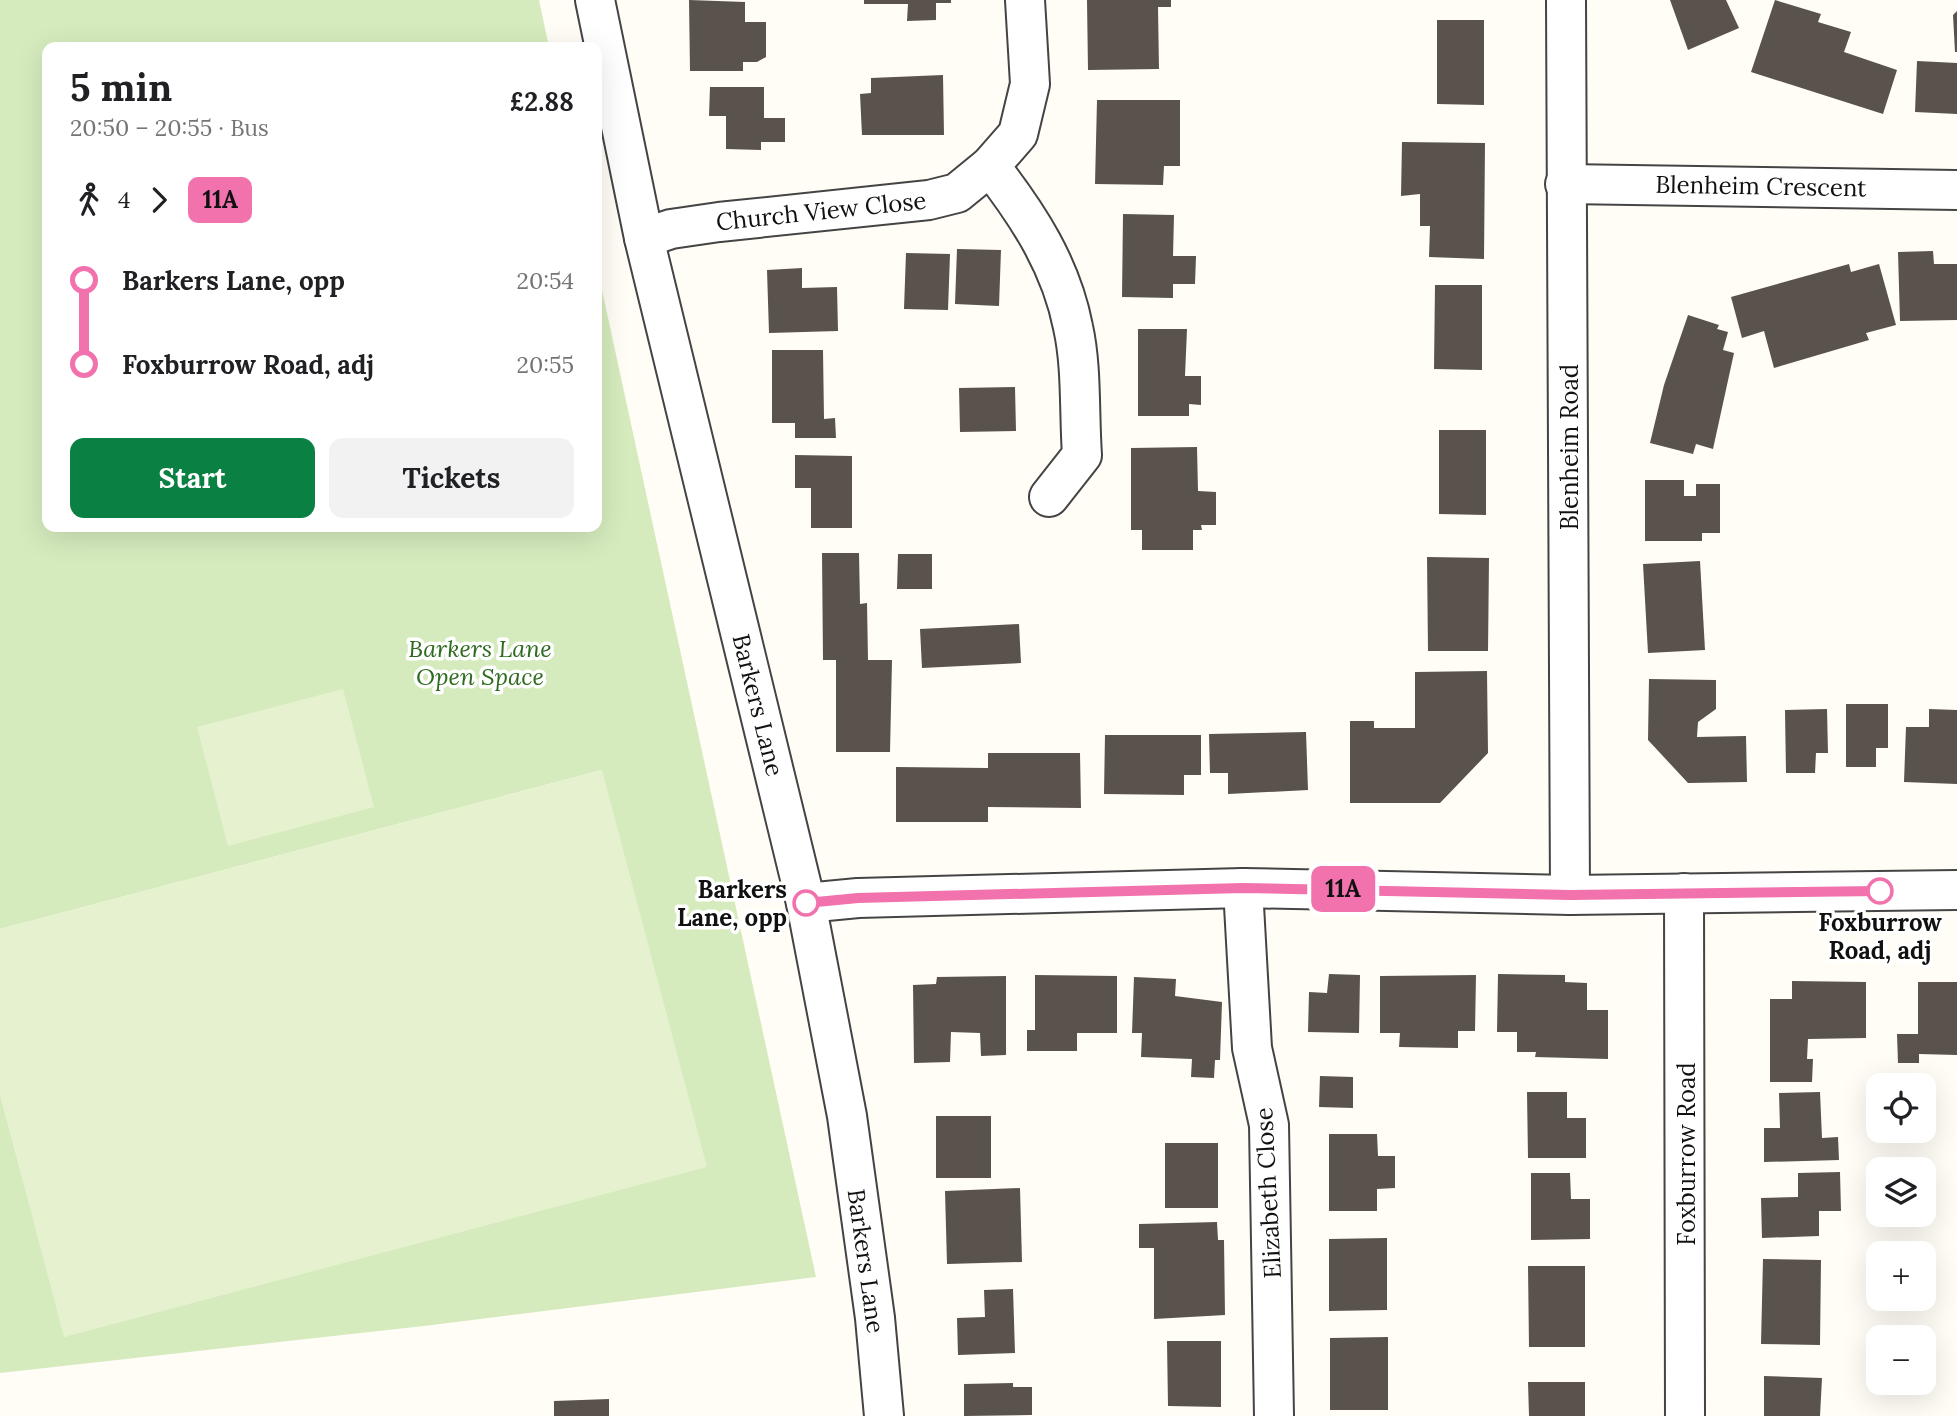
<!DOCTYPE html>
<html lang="en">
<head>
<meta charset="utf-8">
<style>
	:root { --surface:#fff; --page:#f2f2f2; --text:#202124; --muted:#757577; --accent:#0b8043 }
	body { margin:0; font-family:Lora,serif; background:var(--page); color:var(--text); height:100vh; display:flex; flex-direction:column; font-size:26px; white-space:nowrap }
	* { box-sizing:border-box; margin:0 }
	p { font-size:23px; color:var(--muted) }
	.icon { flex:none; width:38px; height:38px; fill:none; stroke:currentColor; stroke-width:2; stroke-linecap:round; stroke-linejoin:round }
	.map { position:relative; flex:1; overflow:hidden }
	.side { position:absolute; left:42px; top:42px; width:560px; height:490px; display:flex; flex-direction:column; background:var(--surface); border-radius:14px; box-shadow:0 7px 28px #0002 }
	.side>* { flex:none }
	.badge { padding:0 14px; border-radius:10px; font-size:24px; line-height:46px }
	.controls { position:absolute; left:1866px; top:1073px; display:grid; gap:14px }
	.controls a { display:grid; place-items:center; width:70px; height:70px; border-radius:14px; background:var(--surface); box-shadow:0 7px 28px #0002; font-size:35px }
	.map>.badge { position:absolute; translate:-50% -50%; box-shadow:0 0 0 4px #fff }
	.legs { display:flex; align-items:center; gap:10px; height:77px; padding:0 28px; font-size:23px }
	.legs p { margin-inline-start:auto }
	.headline { display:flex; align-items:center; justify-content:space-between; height:119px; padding:0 28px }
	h1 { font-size:38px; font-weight:700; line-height:52px }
	.action { display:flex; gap:14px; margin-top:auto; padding:14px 28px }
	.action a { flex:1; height:80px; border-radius:14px; background:var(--accent); color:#fff; font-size:28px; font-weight:700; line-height:80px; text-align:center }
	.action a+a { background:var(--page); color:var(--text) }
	ul { padding:0 28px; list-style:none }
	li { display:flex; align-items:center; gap:24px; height:84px; font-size:26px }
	li i { display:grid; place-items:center; width:10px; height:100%; margin:0 9px; background:currentColor }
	li i::after { content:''; width:18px; height:18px; margin:-9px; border:5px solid; border-radius:50%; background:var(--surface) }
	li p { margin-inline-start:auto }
	li:first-child i { background:linear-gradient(#0000 50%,currentColor 0) }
	li:last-child i { background:linear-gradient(currentColor 50%,#0000 0) }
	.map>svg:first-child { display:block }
	.green { fill:#d5ebbd }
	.pitch { fill:#e6f2cf }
	.building { fill:#5a524d }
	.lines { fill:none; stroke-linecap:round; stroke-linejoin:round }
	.minor-casing { stroke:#444; stroke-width:42 }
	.minor { stroke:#fff; stroke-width:38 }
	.line-1-casing { stroke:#fff; stroke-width:16 }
	.line-1 { stroke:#f172ac; stroke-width:10 }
	.stop-1-dot { fill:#fff; stroke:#f172ac; stroke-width:3.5 }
	.labels { text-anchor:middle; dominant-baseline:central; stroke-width:7; stroke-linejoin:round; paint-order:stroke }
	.street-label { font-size:24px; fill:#111; stroke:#fff }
	.park-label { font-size:24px; font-style:italic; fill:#2f6b1f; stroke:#fff }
	.stop-label { font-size:24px; font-weight:bold; fill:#111; stroke:#fff; text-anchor:end }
</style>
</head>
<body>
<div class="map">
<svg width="1957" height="1416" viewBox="0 0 1957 1416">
	<rect width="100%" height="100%" fill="#fffdf5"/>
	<!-- green -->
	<polygon class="green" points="0,0 539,0 549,47 47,47 47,527 597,527 597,267 816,1277 424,1326 0,1373 0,1094 65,1337 602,770 0,929"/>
	<!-- pitch -->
	<g class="pitch">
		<polygon points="343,689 374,807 228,846 197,727"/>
		<polygon points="602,770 707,1167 64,1337 0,1094 0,929"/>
	</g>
	<!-- building -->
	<g class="building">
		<polygon points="689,0 745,2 745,22 766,22 766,57 757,62 743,62 743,71 690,71"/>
		<polygon points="864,0 951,0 951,3 936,3 936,20 907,21 908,4 864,4"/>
		<polygon points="1087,0 1171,0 1171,7 1158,7 1159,69 1088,70"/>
		<polygon points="1670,0 1726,0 1739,28 1688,50"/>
		<polygon points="1775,0 1821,14 1818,22 1851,32 1844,52 1897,70 1883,114 1751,72"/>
		<polygon points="1957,11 1957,52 1955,52 1953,15"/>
		<polygon points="1437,20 1484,20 1484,105 1437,104"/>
		<polygon points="1917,61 1957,63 1957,114 1915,112"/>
		<polygon points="943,75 944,135 862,135 860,94 871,93 871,78"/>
		<polygon points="710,87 764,87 764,118 785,118 785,142 761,142 761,150 726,149 726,116 709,116"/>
		<polygon points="1097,100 1180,100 1180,166 1164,166 1163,185 1095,184"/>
		<polygon points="1402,142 1485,143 1484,259 1429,257 1430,226 1420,226 1420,194 1401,196"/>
		<polygon points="1123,214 1174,215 1173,256 1196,256 1195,284 1173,284 1173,298 1122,297"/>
		<polygon points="957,249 1001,250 999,306 955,304"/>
		<polygon points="1933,251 1934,264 1957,264 1957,320 1900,321 1898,252"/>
		<polygon points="906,253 950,254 948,310 904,309"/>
		<polygon points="1849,264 1851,272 1879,264 1896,325 1866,333 1869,340 1774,368 1764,331 1742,338 1731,297"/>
		<polygon points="802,268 802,288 837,287 838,331 769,333 767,270"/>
		<polygon points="1435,285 1482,285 1482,370 1434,369"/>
		<polygon points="1688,315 1719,325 1717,329 1728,332 1723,350 1734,353 1713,449 1696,444 1693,454 1650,443 1664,385"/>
		<polygon points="1138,329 1187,329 1185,376 1201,376 1201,405 1189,404 1189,416 1138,416"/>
		<polygon points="772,350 823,350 824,419 835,418 836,438 795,438 795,423 772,423"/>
		<polygon points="1015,387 1016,431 960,432 959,388"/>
		<polygon points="1439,430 1486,430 1486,515 1439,514"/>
		<polygon points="1197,447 1198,491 1216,492 1216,525 1201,525 1202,530 1193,530 1193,550 1142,550 1142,530 1131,530 1131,448"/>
		<polygon points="795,455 852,456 852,528 811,528 811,488 795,488"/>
		<polygon points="1645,480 1684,480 1684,496 1696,496 1696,484 1720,484 1720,533 1702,533 1702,541 1645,541"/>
		<polygon points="822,553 859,553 860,604 867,603 868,660 892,660 890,752 836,752 836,660 823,660"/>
		<polygon points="898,554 932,554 932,589 897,589"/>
		<polygon points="1427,557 1489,558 1488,651 1428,651"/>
		<polygon points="1700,561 1705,650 1648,653 1643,564"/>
		<polygon points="1019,624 1021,663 922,668 920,629"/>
		<polygon points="1487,671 1488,753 1440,803 1350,803 1350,721 1374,721 1374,728 1415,728 1415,672"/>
		<polygon points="1649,679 1716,680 1716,709 1698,722 1697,737 1746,736 1747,782 1688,783 1648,740"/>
		<polygon points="1846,704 1888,704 1888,748 1876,748 1876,767 1846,767"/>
		<polygon points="1827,709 1828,753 1816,753 1815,773 1786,773 1785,710"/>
		<polygon points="1929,709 1957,710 1957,784 1904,782 1906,727 1929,727"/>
		<polygon points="1306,732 1308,790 1228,794 1228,773 1210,773 1209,734"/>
		<polygon points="1105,735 1201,735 1201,775 1184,775 1184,795 1104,794"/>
		<polygon points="988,753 1080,753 1081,808 988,807 988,822 896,822 896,767 988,768"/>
		<polygon points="1329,974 1360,975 1359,1033 1308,1032 1309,992 1327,993"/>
		<polygon points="1498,974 1565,975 1565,982 1587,983 1587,1010 1608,1010 1608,1059 1535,1057 1536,1052 1517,1052 1517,1032 1497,1032"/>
		<polygon points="1035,975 1117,976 1117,1033 1077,1033 1077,1051 1027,1051 1027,1030 1035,1030"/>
		<polygon points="1476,975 1475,1031 1458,1031 1458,1048 1399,1047 1400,1033 1380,1033 1380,976"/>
		<polygon points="1006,976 1006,1055 981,1056 980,1033 951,1032 950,1062 914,1063 913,985 936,984 937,977"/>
		<polygon points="1134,977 1176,979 1175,996 1222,1002 1220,1060 1215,1060 1214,1078 1191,1077 1192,1059 1141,1057 1142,1033 1132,1033"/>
		<polygon points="1792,981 1866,982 1866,1038 1808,1039 1807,1059 1813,1059 1812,1082 1770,1082 1770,999 1792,999"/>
		<polygon points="1918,982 1957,982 1957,1055 1919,1054 1919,1063 1898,1063 1897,1034 1918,1034"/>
		<polygon points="1320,1076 1353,1077 1353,1108 1319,1107"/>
		<polygon points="1527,1092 1567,1092 1567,1118 1586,1118 1586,1158 1528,1158"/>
		<polygon points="1820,1092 1822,1138 1838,1137 1839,1160 1764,1162 1764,1128 1780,1128 1779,1093"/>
		<rect x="936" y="1116" width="55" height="62"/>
		<polygon points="1329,1134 1377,1134 1378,1156 1395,1156 1395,1188 1377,1189 1377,1211 1329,1211"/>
		<rect x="1165" y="1143" width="53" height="65"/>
		<polygon points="1840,1172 1841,1211 1819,1211 1819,1236 1762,1238 1761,1198 1798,1197 1798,1173"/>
		<polygon points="1531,1173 1570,1173 1571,1199 1590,1199 1590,1239 1531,1240"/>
		<polygon points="1020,1188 1022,1262 947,1264 945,1191"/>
		<polygon points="1217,1222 1218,1240 1224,1240 1225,1315 1154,1319 1154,1248 1139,1248 1139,1224"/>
		<polygon points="1387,1238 1387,1310 1329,1311 1329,1239"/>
		<polygon points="1763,1259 1821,1260 1820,1345 1761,1344"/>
		<polygon points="1528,1266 1585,1266 1585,1347 1529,1347"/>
		<polygon points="1013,1289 1015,1353 958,1355 957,1318 985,1317 984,1290"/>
		<polygon points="1388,1337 1388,1410 1330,1410 1330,1338"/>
		<polygon points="1167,1341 1221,1341 1221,1407 1168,1406"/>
		<polygon points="1764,1376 1822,1378 1820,1416 1764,1416"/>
		<polygon points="1528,1382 1585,1382 1585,1416 1529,1416"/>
		<polygon points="1013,1383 1013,1387 1032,1387 1032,1415 964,1416 964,1384"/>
		<polygon points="609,1399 609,1416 554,1416 554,1401"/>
	</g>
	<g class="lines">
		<!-- minor casing -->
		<g class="minor-casing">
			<g id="minor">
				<polyline points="595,0 644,238 806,903 847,1116 875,1318 884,1416"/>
				<polyline points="1566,0 1570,895"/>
				<path d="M 990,166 C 1028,215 1061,265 1073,327 C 1082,367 1079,413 1082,455 L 1049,497"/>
				<polyline points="1565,184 1957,190"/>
				<polyline points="644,238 671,229 719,222 929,200 957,193 990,166 1018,134 1030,84 1025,0"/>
				<polyline points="1243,888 1252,1048 1269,1125 1274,1416"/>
				<polyline points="1684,893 1685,1416"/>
				<polyline points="806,903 858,898 1243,888 1570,895 1957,890"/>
			</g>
		</g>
		<!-- minor -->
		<use href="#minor" class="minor"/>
	</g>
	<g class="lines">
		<!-- line-1 casing -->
		<g class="line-1-casing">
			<polyline id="line-1" points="806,903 858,898 1243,888 1570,895 1880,891"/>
		</g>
		<!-- line-1 -->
		<use href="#line-1" class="line-1"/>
	</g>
	<!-- markers -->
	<g class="stop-1-dot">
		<circle cx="1880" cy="891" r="12"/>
		<circle cx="806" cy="903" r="12"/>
	</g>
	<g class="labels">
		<!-- street labels -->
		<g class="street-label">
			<text transform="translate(1761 186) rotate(1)">Blenheim Crescent</text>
			<text transform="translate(821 211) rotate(-6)">Church View Close</text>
			<text transform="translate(1569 447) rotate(-90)">Blenheim Road</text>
			<text transform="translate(758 705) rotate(76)">Barkers Lane</text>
			<text transform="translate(1686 1154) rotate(-90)">Foxburrow Road</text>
			<text transform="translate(1268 1193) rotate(-93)">Elizabeth Close</text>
			<text transform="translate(866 1261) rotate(82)">Barkers Lane</text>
		</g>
		<!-- park labels -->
		<g class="park-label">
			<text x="480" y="648">Barkers Lane<tspan x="480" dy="28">Open Space</tspan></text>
		</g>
		<!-- stop labels -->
		<g class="stop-label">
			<text x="787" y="889">Barkers<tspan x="787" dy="28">Lane, opp</tspan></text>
			<text x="1880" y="922" text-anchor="middle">Foxburrow<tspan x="1880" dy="28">Road, adj</tspan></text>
		</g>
	</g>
</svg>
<div class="controls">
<a><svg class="icon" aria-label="locate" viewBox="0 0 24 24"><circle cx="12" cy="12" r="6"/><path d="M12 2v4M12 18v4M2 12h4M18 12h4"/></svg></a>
<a><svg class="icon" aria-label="layers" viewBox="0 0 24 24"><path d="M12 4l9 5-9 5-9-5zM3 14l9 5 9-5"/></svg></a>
<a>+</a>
<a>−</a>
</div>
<b class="badge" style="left:1343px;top:889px;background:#f172ac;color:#111">11A</b>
<section class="side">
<div class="headline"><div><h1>5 min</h1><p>20:50 – 20:55 · Bus</p></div><b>£2.88</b></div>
<div class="legs"><svg class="icon" aria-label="walk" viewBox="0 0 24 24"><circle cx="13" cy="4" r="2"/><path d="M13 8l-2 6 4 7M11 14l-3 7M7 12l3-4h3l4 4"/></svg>4<svg class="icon" aria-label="forward" viewBox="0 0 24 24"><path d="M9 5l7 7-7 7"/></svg><b class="badge" style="background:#f172ac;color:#111">11A</b></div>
<ul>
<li><i style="color:#f172ac"></i><b>Barkers Lane, opp</b><p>20:54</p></li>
<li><i style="color:#f172ac"></i><b>Foxburrow Road, adj</b><p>20:55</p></li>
</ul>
<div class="action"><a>Start</a><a>Tickets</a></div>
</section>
</div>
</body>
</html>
